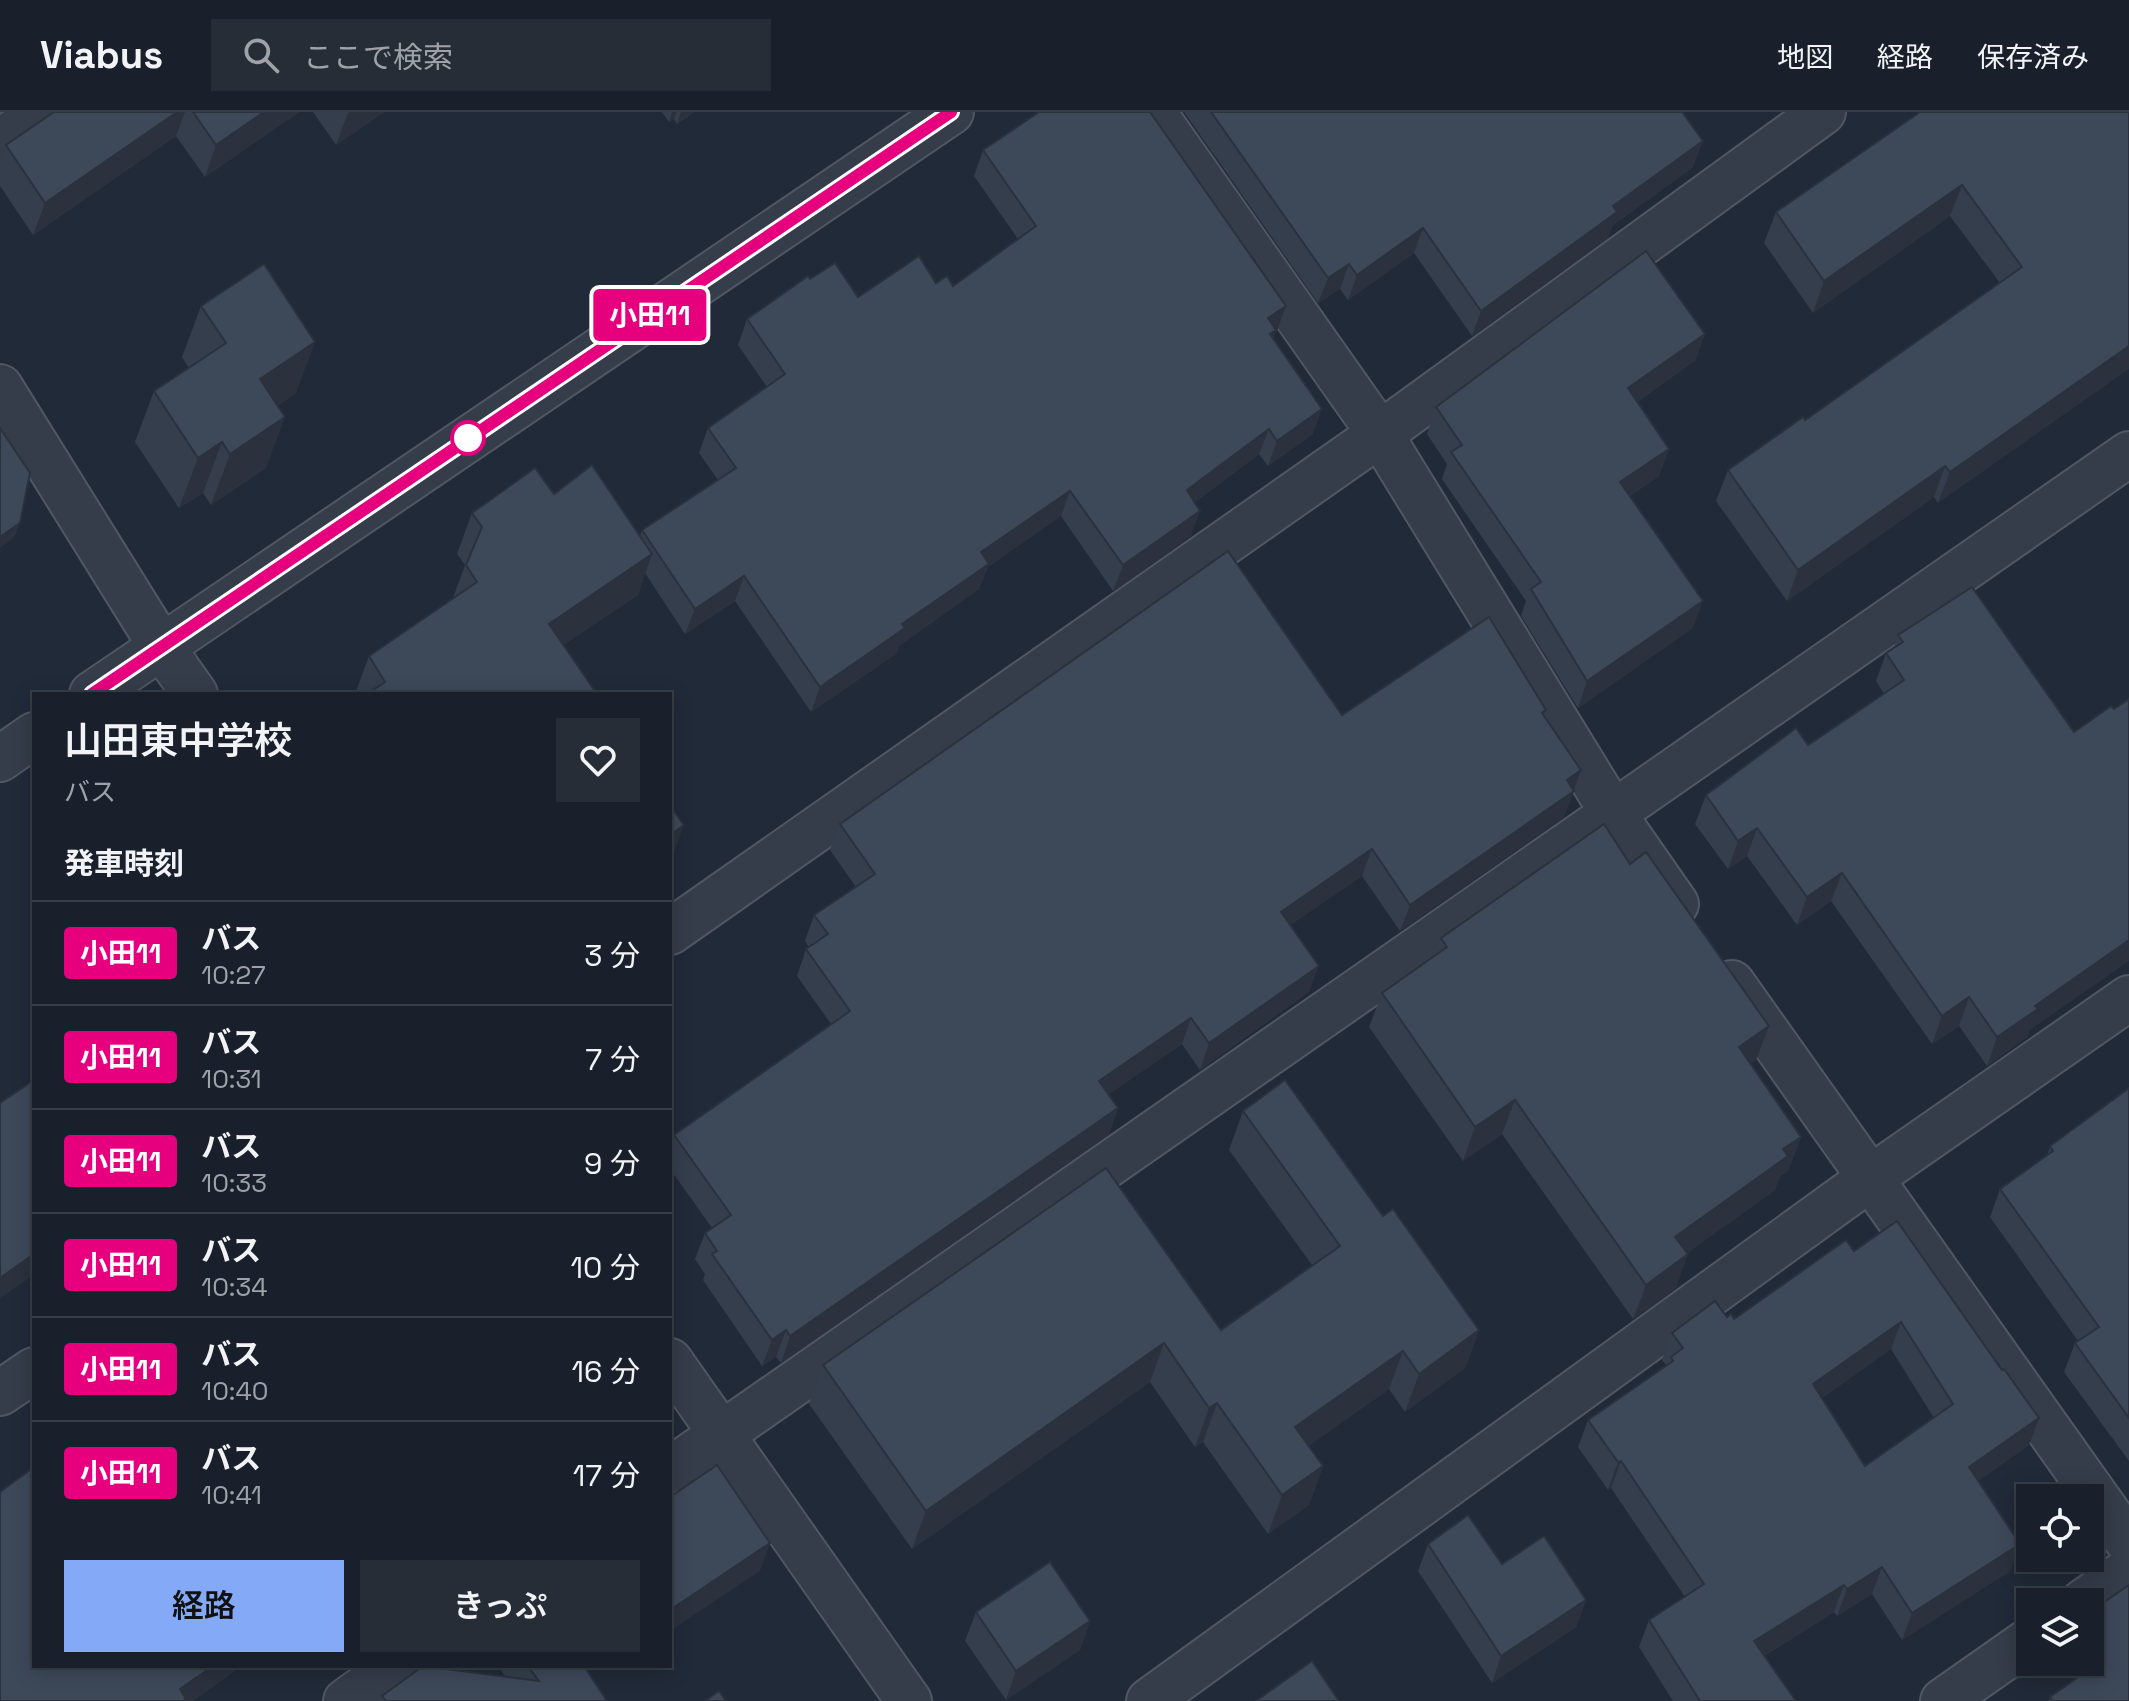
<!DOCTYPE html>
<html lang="ja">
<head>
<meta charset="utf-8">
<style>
	:root { --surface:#19202b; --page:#262d37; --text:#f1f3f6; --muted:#9fa3a9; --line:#373e47; --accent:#84aaf7 }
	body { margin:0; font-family:"Space Grotesk","Noto Sans JP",sans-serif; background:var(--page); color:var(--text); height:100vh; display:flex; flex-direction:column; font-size:30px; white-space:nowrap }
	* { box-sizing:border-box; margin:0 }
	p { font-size:26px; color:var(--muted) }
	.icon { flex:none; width:44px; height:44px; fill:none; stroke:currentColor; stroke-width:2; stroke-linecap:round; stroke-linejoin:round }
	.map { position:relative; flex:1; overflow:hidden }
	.sheet { position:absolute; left:32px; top:580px; width:640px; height:976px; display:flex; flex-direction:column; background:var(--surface); border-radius:0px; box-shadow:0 4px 20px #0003,0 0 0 2px var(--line) }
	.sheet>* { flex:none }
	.badge { padding:0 16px; border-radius:6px; font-size:28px; line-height:52px }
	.tools { position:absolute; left:2016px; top:1372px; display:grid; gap:16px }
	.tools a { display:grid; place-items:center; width:88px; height:88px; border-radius:0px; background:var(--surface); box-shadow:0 4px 20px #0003,0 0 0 2px var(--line); font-size:40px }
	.map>.badge { position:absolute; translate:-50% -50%; box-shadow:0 0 0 4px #fff }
	h2 { padding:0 32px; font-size:30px; line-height:72px }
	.round { display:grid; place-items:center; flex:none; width:84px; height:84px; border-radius:0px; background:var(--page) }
	.overview { display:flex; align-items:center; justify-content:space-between; height:136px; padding:0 32px }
	h1 { font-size:38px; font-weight:600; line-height:60px }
	.button { display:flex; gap:16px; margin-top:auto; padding:16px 32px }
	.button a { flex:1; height:92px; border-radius:0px; background:var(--accent); color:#111; font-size:32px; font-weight:600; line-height:92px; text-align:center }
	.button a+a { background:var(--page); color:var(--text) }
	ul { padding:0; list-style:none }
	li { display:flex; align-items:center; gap:24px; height:104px; padding:0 32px; border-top:2px solid var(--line) }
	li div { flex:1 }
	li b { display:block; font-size:30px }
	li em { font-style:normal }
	li .badge { min-width:88px; font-weight:700; text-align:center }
	header { display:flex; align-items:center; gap:48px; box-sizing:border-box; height:112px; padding:0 40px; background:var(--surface); border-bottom:2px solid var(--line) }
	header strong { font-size:38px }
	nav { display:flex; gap:44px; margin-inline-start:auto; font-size:28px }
	.search { width:560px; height:72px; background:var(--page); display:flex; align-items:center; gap:20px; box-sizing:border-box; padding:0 28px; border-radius:0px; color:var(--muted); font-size:30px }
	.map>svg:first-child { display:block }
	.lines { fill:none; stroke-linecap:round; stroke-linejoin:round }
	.minor-casing { stroke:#505764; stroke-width:48 }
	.tertiary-casing { stroke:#505764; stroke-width:48 }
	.minor { stroke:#353d4a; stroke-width:44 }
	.tertiary { stroke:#353d4a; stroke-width:44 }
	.wall { fill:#343e4d; fill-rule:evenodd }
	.shaded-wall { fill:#2b323e }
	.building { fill:#3d4859; stroke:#2b323e; stroke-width:2; fill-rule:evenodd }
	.line-casing { stroke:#fff; stroke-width:18 }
	.line { stroke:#e6007e; stroke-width:12 }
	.stop-dot { fill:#fff; stroke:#e6007e; stroke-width:4 }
</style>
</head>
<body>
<header>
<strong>Viabus</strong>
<div class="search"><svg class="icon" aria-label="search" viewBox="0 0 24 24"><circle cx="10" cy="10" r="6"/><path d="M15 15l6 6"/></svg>ここで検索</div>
<nav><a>地図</a><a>経路</a><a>保存済み</a></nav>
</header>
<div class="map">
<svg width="2129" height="1589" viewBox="0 0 2129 1589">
	<rect width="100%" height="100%" fill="#212a39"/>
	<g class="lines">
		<!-- minor casing -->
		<g class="minor-casing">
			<g id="minor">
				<polyline points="1153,0 1380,322 1614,703 1676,792"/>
				<polyline points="0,30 42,0"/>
				<polyline points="670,820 1380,322 1823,0"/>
				<polyline points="1732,871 2129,1431"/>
				<polyline points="0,1281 34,1258"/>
				<polyline points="670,1358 2129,342"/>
				<polyline points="2083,1490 2129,1458"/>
				<polyline points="346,1589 395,1554"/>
				<polyline points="1149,1589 1869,1067 2129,886"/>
				<polyline points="1943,1589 2030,1528"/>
			</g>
		</g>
		<!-- tertiary casing -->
		<g class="tertiary-casing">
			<g id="tertiary">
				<polyline points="0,275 161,534 195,582"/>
				<polyline points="92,582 951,0"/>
				<polyline points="0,647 34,623"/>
				<polyline points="670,1249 909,1589"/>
			</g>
		</g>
		<!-- minor -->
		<use href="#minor" class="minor"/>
		<!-- tertiary -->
		<use href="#tertiary" class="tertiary"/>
	</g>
	<!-- wall -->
	<g class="wall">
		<polygon points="54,0 299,0 205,65 176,24 33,123 0,74 0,48 6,33"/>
		<polygon points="313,0 384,0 336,33"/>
		<polygon points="662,0 694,0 677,12 674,7 669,10"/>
		<polygon points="1184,0 1682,0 1693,55 1612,114 1608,126 1472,224 1414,141 1348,188 1340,177 1318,191"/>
		<polygon points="2129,0 1938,391 1934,385 1787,489 1716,389 1728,358 1805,308 2000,171 1950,104 1813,201 1764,131 1776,100"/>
		<polygon points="983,38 1286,194 1277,219 1275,221 1273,226 1313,322 1268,354 1259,342 1195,390 1191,424 1113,479 1061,404 988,455 979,477 899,534 896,542 811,600 735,489 685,522 645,461 638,483 563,533 597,582 355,582 369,544 453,486 465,453 457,442 472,401 554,382 640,424 642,418 718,368 699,341 708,316 767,275 738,233 747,207 810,167 858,185 936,171 953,174 1018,127 974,64"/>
		<polygon points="201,194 296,281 277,294 266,356 211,393 203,381 179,396 135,330 154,279 189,256 182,245"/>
		<polygon points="1696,248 1637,290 1669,337 1659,364 1630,384 1693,516 1578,596 1521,504 1526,489 1442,367 1447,352 1427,322 1436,295"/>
		<polygon points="1972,475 2030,918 2027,925 1987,954 1959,914 1932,932 1831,789 1797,813 1747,744 1728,757 1695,712 1706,683 1808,633 1884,582 1876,569 1886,541 1894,536 1898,523"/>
		<polygon points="1546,598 1544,603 1581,658 1564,705 1400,819 1362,764 1290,813 1309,880 1200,958 1182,932 1109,982 1118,996 1109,1022 781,1251 776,1245 762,1254 703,1168 705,1162 695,1147 705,1121 712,1116 670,1057 670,1034 674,1023 831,912 797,864 806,837 809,835 805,829 814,803 856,775 830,738 840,712 1342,603"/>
		<polygon points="1630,752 1769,914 1756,948 1750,952 1801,1025 1788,1059 1780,1064 1775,1078 1687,1141 1676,1176 1633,1207 1502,1022 1463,1049 1369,915 1382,881 1435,843 1441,826"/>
		<polygon points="2129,976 2129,1349 2064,1260 2075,1231 2078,1229 1990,1105 2000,1077 2047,1044 2050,1034"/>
		<polygon points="1243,999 1383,1104 1479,1218 1465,1256 1405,1300 1389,1277 1308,1334 1323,1354 1309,1393 1268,1422 1203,1330 1195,1335 1150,1270 912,1437 809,1292 823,1253 1221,1218 1312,1153 1229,1038"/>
		<path d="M 1854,1139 L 2029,1333 L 1978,1369 L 2020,1432 L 2010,1459 L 1902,1528 L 1872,1482 L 1837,1504 L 1834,1500 L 1764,1544 L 1796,1589 L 1673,1589 L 1639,1535 L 1649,1508 L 1685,1485 L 1611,1376 L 1608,1378 L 1578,1335 L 1588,1308 L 1666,1253 L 1662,1248 L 1672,1221 L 1727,1205 L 1734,1207 ZM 1891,1237 L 1934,1306 L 1865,1354 L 1822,1286 Z"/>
		<polygon points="1428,1432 1502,1452 1586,1488 1576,1515 1492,1571 1418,1459"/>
		<polygon points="2129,1473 2129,1589 2049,1589 2050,1585 2075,1567 2076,1564 2067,1550 2090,1550 2091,1506 2094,1497"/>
		<polygon points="976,1500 1090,1509 1080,1538 1006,1588 965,1529"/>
		<polygon points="498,1554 584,1554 607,1589 380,1589 382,1584 505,1564"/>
	</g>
	<!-- shaded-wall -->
	<g class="shaded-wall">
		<polygon points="177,0 185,0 176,24 33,123 45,91"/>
		<polygon points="264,0 299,0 205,65 216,33"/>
		<polygon points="350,0 384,0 336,33 348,1"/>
		<polygon points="672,0 676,0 674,7 669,10"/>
		<polygon points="681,0 694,0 677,12"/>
		<polygon points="1703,29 1693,55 1612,114 1608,126 1472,224 1481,199 1613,94"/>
		<polygon points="1962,73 1950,104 1813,201 1824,169"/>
		<polygon points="1423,116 1414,141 1348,188 1357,163"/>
		<polygon points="1349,152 1340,177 1318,191 1328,166"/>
		<polygon points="1286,194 1277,219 1275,221 1267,243 1268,206"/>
		<polygon points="1705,222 1696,248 1618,303 1628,276"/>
		<polygon points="315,230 296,281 241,318 260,267"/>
		<polygon points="2129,234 2129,257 1938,391 1950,360"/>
		<polygon points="1322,297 1313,322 1268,354 1277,329"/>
		<polygon points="285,305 266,356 211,393 230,342"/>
		<polygon points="1269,317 1259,342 1177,403 1187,378"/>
		<polygon points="222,330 203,381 179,396 198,346"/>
		<polygon points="1669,337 1659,364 1610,397 1620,370"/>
		<polygon points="1945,354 1934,385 1787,489 1798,458"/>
		<polygon points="1070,379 1061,404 988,455 979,477 899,534 896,542 811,600 820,575 981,440"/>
		<polygon points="1200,399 1191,424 1113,479 1123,453"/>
		<polygon points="20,411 14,426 0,436 0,425"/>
		<polygon points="652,442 638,483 534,553 549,512"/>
		<polygon points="744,464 735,489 685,522 695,497"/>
		<polygon points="1703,489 1693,516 1578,596 1587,569"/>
		<polygon points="1581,658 1564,705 1400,819 1410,793"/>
		<polygon points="684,713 670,751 670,723"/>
		<polygon points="1757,716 1747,744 1728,757 1738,729"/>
		<polygon points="1372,737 1362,764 1272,826 1281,800"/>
		<polygon points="1842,761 1831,789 1797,813 1807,785"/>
		<polygon points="2129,828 2129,849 2030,918 2027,925 1987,954 1997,925 2035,894"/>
		<polygon points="1319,854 1309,880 1200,958 1209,931"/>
		<polygon points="1969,885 1959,914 1932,932 1942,904"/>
		<polygon points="1191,906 1182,932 1090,995 1099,969"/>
		<polygon points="1769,914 1756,948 1726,969 1739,935"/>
		<polygon points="1515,988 1502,1022 1463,1049 1475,1015"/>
		<polygon points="1118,996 1109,1022 781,1251 790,1224"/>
		<polygon points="1801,1025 1788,1059 1780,1064 1775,1078 1663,1159 1675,1125 1783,1037"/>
		<polygon points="34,1142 34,1163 0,1186 0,1166"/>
		<polygon points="1688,1142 1676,1176 1633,1207 1646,1173"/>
		<polygon points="1901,1210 1891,1237 1803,1299 1813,1272"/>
		<polygon points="786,1218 776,1245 762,1254 772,1228"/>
		<polygon points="1479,1218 1465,1256 1405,1300 1419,1262"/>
		<polygon points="1164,1231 1150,1270 912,1437 926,1399"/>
		<polygon points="1403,1239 1389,1277 1281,1354 1295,1315"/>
		<polygon points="1217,1291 1203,1330 1195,1335 1209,1296"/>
		<polygon points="2039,1306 2029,1333 1959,1382 1969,1355"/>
		<polygon points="1621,1349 1611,1376 1608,1378 1618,1350"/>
		<polygon points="1323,1354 1309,1393 1268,1422 1282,1383"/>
		<polygon points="770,1431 760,1459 670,1519 670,1498"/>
		<polygon points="2020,1432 2010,1459 1902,1528 1912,1501"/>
		<polygon points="1882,1455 1872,1482 1837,1504 1847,1477"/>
		<polygon points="1844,1473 1834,1500 1744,1556 1754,1529"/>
		<polygon points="1586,1488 1576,1515 1492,1571 1501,1544"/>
		<polygon points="1090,1509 1080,1538 1006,1588 1016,1559"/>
		<polygon points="213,1554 242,1554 193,1589 176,1589 180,1577"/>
	</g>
	<!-- building -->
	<g class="building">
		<polygon points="54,0 177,0 45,91 6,33"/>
		<polygon points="193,0 264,0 216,33"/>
		<polygon points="1039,0 1150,0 1286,194 1268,206 1276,218 1270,222 1322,297 1277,329 1269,317 1187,378 1200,399 1123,453 1070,379 981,440 989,452 902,512 905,516 820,575 744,464 695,497 642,418 736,356 708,316 785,262 747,207 808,164 810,167 835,151 858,185 919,144 936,171 947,164 953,174 1036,114 983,38"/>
		<polygon points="1211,0 1682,0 1703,29 1613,94 1617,100 1481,199 1423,116 1357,163 1349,152 1328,166"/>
		<polygon points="1920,0 2129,0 2129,234 1950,360 1945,354 1798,458 1728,358 1803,305 1805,308 2022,155 1962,73 1824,169 1776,100"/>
		<polygon points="1646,139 1705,222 1628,276 1669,337 1620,370 1703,489 1587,569 1531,477 1541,470 1451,340 1462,333 1436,295"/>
		<polygon points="264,152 315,230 260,267 285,305 230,342 222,330 198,346 154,279 226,231 201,194"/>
		<polygon points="0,316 30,361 20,411 0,425"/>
		<polygon points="592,353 652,442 549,512 597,582 367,582 385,570 369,544 477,470 466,453 482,415 472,401 535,356 554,382"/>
		<polygon points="1228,439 1342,603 1489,505 1546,598 1542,601 1581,658 1567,668 1574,679 1410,793 1372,737 1281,800 1319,854 1209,931 1191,906 1099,969 1118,996 790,1224 786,1218 772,1228 712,1142 717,1139 705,1121 731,1103 674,1023 850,899 806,837 828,822 814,803 875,762 840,712"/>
		<polygon points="1972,475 2074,620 2111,594 2114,597 2129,587 2129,828 2035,894 2038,897 1997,925 1969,885 1942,904 1842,761 1807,785 1757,716 1738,729 1706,683 1796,616 1808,633 1904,568 1886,541 1903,530 1898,523"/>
		<polygon points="670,694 684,713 670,723"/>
		<polygon points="1604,712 1630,752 1646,740 1769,914 1739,935 1801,1025 1783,1037 1788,1044 1675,1125 1688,1142 1646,1173 1515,988 1475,1015 1382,881 1447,835 1441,826"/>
		<polygon points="34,968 34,1142 0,1166 0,991"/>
		<polygon points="1285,968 1383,1104 1393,1097 1479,1218 1419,1262 1403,1239 1295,1315 1323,1354 1282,1383 1217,1291 1209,1296 1164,1231 926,1399 823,1253 1106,1056 1221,1218 1340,1134 1243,999"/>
		<polygon points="2129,976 2129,1306 2075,1231 2099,1215 2000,1077 2053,1039 2050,1034"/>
		<path d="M 1897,1109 L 2002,1258 L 2004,1257 L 2039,1306 L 1969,1355 L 2020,1432 L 1912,1501 L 1882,1455 L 1847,1477 L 1844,1473 L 1754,1529 L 1796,1589 L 1700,1589 L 1649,1508 L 1704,1472 L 1621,1349 L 1618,1350 L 1588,1308 L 1673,1249 L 1671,1245 L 1683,1236 L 1672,1221 L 1715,1189 L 1727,1205 L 1731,1202 L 1734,1207 L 1846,1128 L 1854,1139 ZM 1901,1210 L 1953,1292 L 1865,1354 L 1813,1272 Z"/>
		<polygon points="717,1353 770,1431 670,1498 670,1385"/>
		<polygon points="34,1355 34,1554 213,1554 180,1577 186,1587 183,1589 0,1589 0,1380"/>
		<polygon points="1468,1403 1502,1452 1544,1424 1586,1488 1501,1544 1428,1432"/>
		<polygon points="1050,1450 1090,1509 1016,1559 976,1500"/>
		<polygon points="2129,1473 2129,1589 2053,1589 2050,1585 2088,1558 2082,1550 2090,1550 2090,1507 2097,1501 2094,1497"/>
		<polygon points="1312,1549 1339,1589 1256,1589"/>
		<polygon points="423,1554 539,1569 528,1554 584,1554 607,1589 386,1589 382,1584"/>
		<polygon points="719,1579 726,1589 705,1589"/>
	</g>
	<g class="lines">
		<!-- line casing -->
		<g class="line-casing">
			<polyline id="line" points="92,582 951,0"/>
		</g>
		<!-- line -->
		<use href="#line" class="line"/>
	</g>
	<!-- markers -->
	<circle class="stop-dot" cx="468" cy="326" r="16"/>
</svg>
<div class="tools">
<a><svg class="icon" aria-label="locate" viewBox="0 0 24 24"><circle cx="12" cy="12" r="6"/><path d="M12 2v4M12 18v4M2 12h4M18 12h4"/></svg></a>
<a><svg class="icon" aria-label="layers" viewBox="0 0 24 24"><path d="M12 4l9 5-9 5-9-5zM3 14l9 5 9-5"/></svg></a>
</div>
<b class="badge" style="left:650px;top:203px;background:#e6007e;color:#fff">小田11</b>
<section class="sheet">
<div class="overview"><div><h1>山田東中学校</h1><p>バス</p></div><a class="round"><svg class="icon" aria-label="heart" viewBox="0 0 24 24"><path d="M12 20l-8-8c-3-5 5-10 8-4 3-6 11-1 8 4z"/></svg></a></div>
<h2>発車時刻</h2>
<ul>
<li><span class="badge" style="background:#e6007e;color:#fff">小田11</span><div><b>バス</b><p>10:27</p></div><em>3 分</em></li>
<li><span class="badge" style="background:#e6007e;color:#fff">小田11</span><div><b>バス</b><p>10:31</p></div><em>7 分</em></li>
<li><span class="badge" style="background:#e6007e;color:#fff">小田11</span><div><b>バス</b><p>10:33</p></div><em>9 分</em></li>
<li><span class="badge" style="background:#e6007e;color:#fff">小田11</span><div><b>バス</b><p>10:34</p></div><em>10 分</em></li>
<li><span class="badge" style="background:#e6007e;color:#fff">小田11</span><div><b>バス</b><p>10:40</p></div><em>16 分</em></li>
<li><span class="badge" style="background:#e6007e;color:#fff">小田11</span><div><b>バス</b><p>10:41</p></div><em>17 分</em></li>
</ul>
<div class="button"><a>経路</a><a>きっぷ</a></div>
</section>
</div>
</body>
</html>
